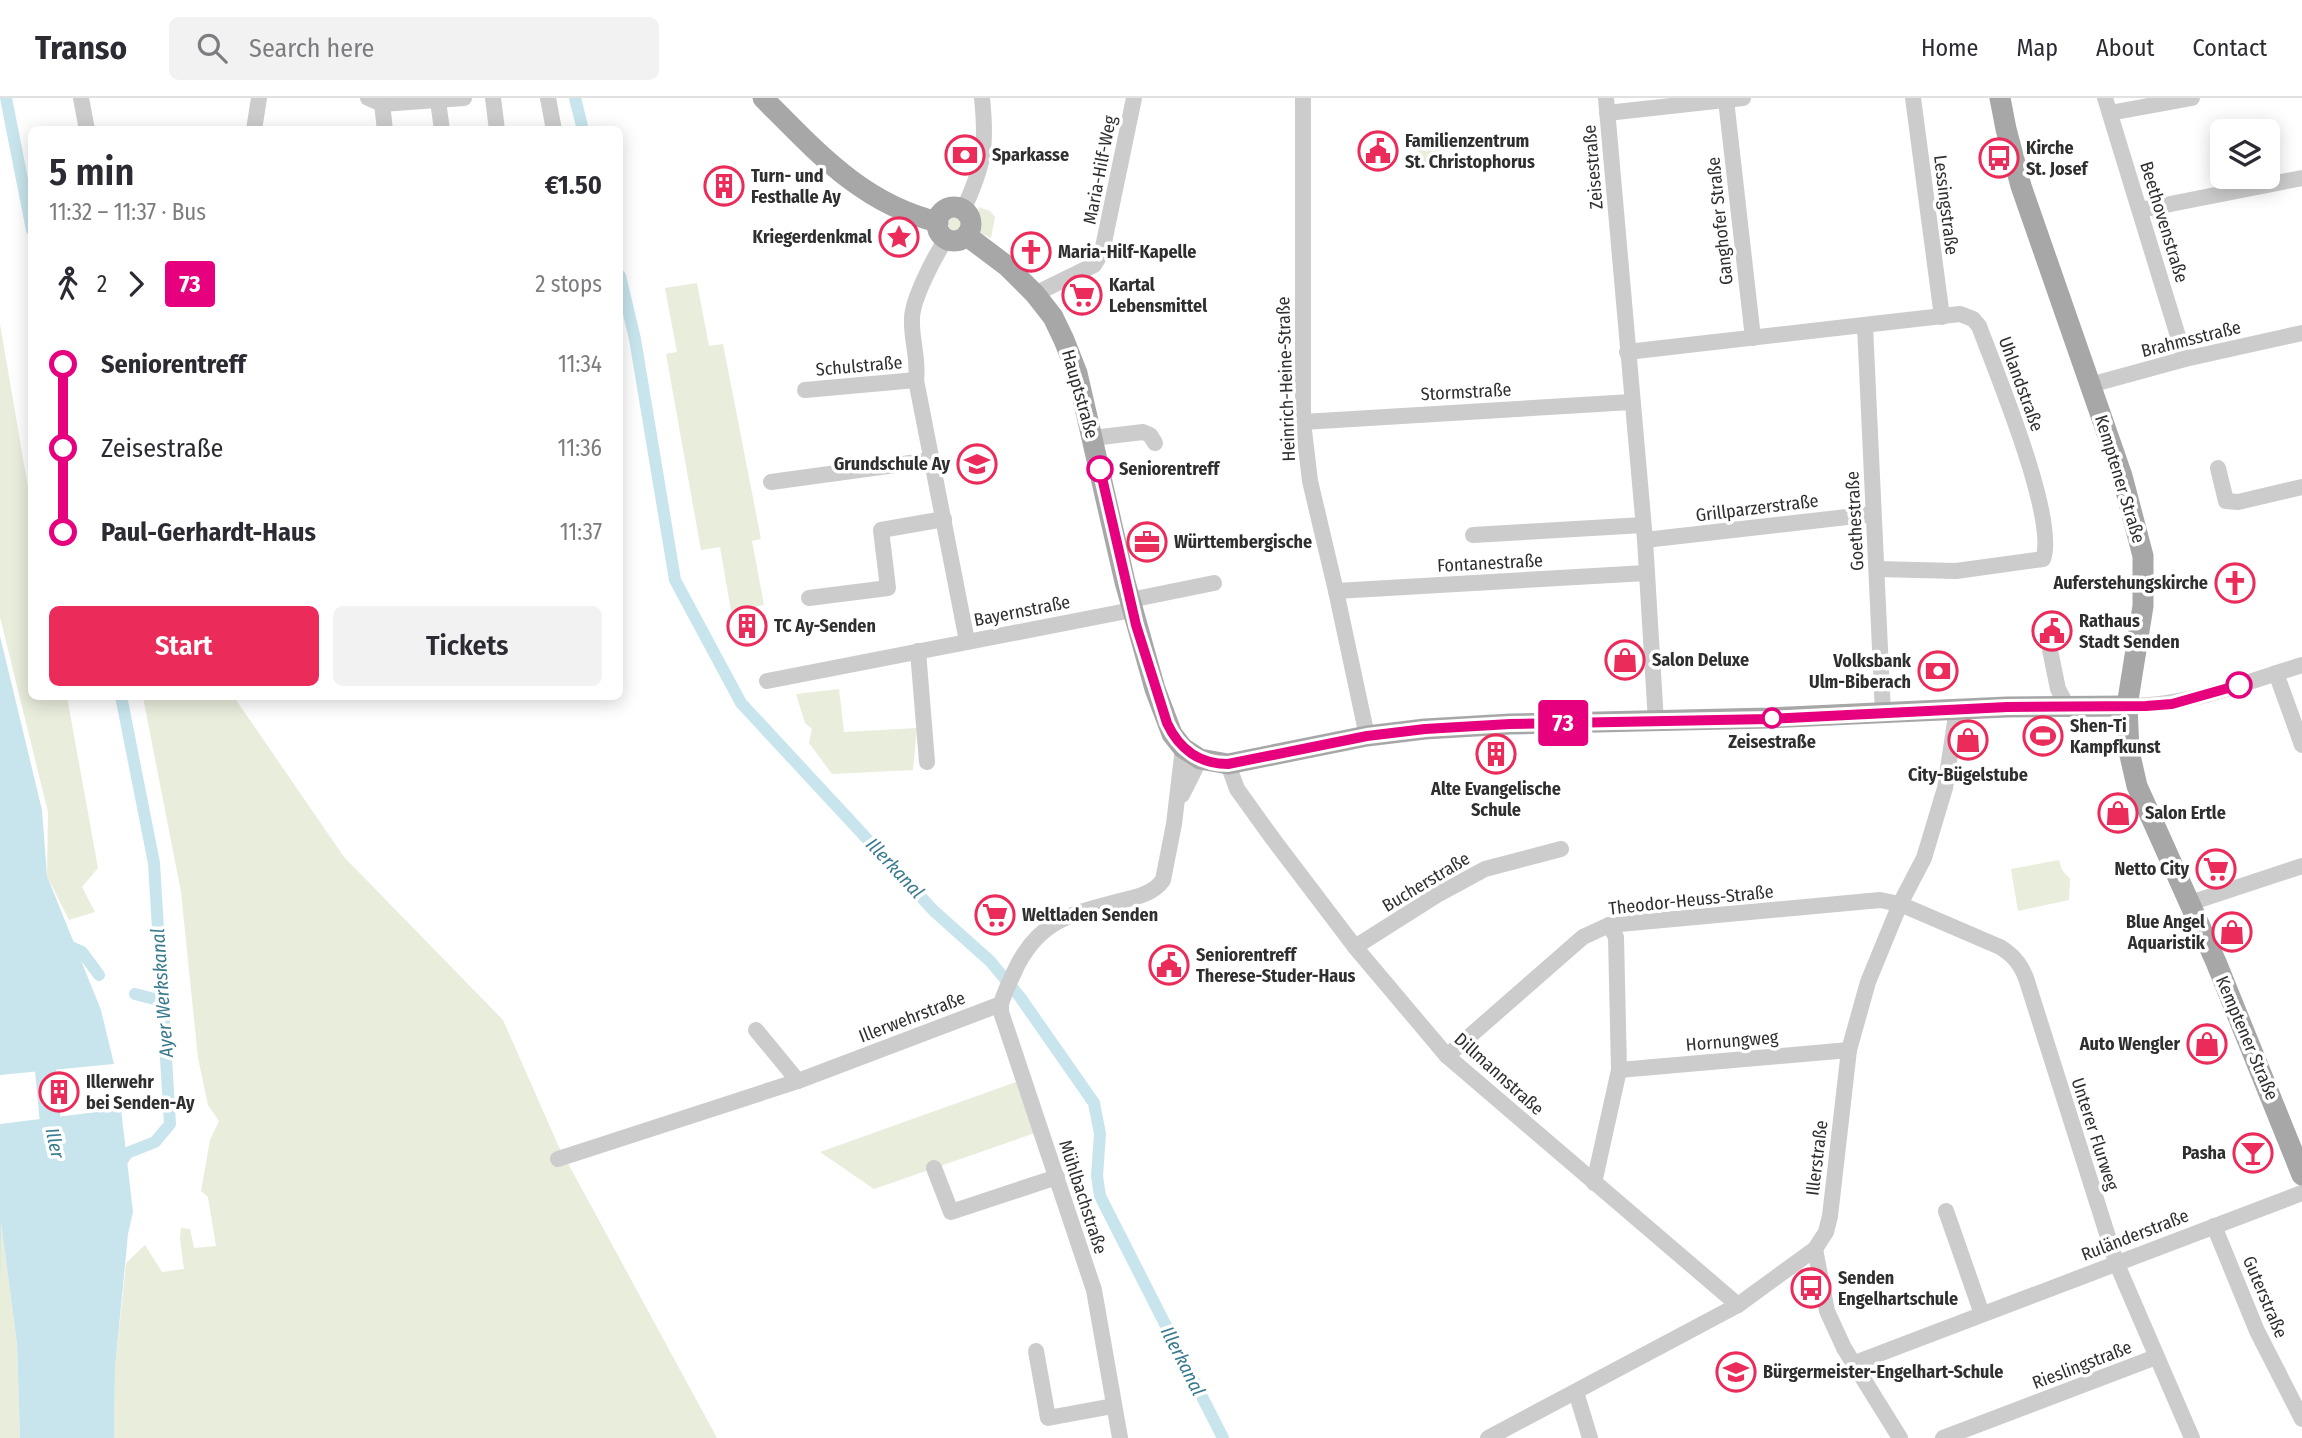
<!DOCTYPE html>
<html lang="en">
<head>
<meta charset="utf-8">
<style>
	:root { --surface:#fff; --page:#f2f2f3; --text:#2b2b33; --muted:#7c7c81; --line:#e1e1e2; --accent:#eb2c5a }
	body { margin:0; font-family:"Fira Sans Condensed",sans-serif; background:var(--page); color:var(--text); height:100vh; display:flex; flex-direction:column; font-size:26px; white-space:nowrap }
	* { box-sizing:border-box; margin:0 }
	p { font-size:23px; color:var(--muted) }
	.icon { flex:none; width:38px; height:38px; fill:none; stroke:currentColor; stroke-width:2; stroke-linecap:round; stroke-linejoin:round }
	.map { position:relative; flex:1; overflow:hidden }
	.drawer { position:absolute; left:28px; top:28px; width:595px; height:574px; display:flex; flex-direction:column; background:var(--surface); border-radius:10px; box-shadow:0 4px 18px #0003 }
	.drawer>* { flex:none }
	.badge { padding:0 14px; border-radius:5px; font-size:24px; line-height:46px }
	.tools { position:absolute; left:2210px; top:21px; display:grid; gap:14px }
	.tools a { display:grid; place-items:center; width:70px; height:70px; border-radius:10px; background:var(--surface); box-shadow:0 4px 18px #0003; font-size:35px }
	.map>.badge { position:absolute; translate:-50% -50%; box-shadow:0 0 0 4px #fff }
	.legs { display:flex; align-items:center; gap:10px; height:77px; padding:0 21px; font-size:23px }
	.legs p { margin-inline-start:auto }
	.head { display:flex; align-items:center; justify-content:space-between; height:119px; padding:0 21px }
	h1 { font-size:38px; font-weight:600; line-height:52px }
	.cta { display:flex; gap:14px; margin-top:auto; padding:14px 21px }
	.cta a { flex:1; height:80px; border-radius:10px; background:var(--accent); color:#fff; font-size:28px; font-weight:600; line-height:80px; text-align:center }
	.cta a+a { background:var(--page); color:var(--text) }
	ul { padding:0 21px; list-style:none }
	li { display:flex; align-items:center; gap:24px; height:84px; font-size:26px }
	li i { display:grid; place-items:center; width:10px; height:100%; margin:0 9px; background:currentColor }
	li i::after { content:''; width:18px; height:18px; margin:-9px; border:5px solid; border-radius:50%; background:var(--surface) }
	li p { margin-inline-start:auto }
	li:first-child i { background:linear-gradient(#0000 50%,currentColor 0) }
	li:last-child i { background:linear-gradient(currentColor 50%,#0000 0) }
	header { display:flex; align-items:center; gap:42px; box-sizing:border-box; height:98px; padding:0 35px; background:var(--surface); border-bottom:2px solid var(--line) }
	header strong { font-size:33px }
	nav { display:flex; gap:38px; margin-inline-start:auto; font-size:24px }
	.search { width:490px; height:63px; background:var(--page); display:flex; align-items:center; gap:18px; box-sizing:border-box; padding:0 24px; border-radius:10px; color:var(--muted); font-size:26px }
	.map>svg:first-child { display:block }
	.green { fill:#e8eddc }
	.water { fill:#c8e5ed }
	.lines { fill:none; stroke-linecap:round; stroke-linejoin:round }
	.canal { stroke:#c8e5ed; stroke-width:12 }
	.river { stroke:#c8e5ed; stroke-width:21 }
	.minor { stroke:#ccc; stroke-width:16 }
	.major { stroke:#a7a7a7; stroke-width:21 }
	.line-1-casing { stroke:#fff; stroke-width:16 }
	.line-1 { stroke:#e6007e; stroke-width:10 }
	.stop-1-dot { fill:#fff; stroke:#e6007e; stroke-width:3.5 }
	.labels { text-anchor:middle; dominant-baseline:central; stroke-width:7; stroke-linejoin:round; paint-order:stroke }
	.poi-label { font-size:18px; font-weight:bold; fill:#2f2f2f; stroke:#fff; text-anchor:start }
	.street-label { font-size:18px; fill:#2f2f2f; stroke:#fff }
	.stop-label { font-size:18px; font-weight:bold; fill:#2f2f2f; stroke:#fff; text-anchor:start }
	.water-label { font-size:19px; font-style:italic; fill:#387a8d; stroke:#fff }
</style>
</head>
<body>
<header>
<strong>Transo</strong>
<div class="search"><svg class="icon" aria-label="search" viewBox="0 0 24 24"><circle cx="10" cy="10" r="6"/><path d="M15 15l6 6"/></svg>Search here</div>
<nav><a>Home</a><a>Map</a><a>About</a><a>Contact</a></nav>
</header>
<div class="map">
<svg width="2302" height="1340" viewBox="0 0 2302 1340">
	<rect width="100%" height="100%" fill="#fff"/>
	<!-- green -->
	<g class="green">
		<polygon points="1444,33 1454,46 1423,70 1413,57"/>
		<polygon points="979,109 990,113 995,119 991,140 977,134"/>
		<circle cx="956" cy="127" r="8"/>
		<polygon points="697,185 709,248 723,246 761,441 752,443 764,507 731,513 720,449 701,452 666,256 677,254 665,190"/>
		<polygon points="0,226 31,407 32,598 67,599 98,770 82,789 95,814 69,822 47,778 48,714 0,519"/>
		<polygon points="839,591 844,634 917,630 913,672 832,676 809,645 812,631 805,625 796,596"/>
		<polygon points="143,599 234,599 344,759 503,922 558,1047 717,1340 114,1340 115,1270 126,1165 145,1147 162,1174 184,1171 180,1141 181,1130 190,1131 194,1150 216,1148 208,1099 201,1093 210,1042 219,1023 208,1007 198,960 181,794"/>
		<polygon points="2059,762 2062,772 2070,781 2069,802 2018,813 2011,771"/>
		<polygon points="1016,984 1035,1035 874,1091 820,1054"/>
		<polygon points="0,1115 17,1246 20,1340 0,1340"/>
	</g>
	<!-- water -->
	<g class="water">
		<polygon points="0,538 42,712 47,778 101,912 114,966 0,977"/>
		<polygon points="121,1011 133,1114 128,1136 115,1270 114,1340 20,1340 17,1246 1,1124 0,1186 0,1026"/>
	</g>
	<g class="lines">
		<!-- canal -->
		<g class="canal">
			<polyline points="6,0 32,132"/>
			<polyline points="575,0 583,32"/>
			<polyline points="620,178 635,241 675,482 741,605 934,813 990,863 1020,899 1094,1005 1100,1036 1097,1078 1100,1098 1223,1340"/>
			<polyline points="64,846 82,854 99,877"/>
			<polyline points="135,896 162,903"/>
			<polyline points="118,1069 127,1055 155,1044 170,1026 154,765 121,598"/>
		</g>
		<!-- river -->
		<polyline class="river" points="43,946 50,1020 56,1049"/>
		<!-- minor -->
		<g class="minor">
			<polyline points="81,0 87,32"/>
			<polyline points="368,0 382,6 464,0"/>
			<polyline points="493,0 497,32"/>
			<polyline points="548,0 554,32"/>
			<polyline points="1303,0 1303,324 1310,383 1336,493 1367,638"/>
			<polyline points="1606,0 1645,442 1656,624"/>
			<polyline points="1913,0 1942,219"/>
			<polyline points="2105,0 2185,261"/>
			<polyline points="1726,2 1753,240"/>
			<polyline points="438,3 442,32"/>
			<polyline points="382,6 385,32"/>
			<polyline points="1607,15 1743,0"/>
			<polyline points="2110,15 2192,0"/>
			<polyline points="254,32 259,0"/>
			<path d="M 963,112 C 984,68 987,48 982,0"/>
			<polyline points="2140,112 2302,80"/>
			<path d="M 946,141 C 935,158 912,201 912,221 C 911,241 919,262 916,282 L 967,543"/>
			<polyline points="1035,196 1094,167 1102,154 1134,0"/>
			<polyline points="1865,228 1883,615"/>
			<path d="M 1627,254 L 1960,216 L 1973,221 L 1979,228 C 1995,272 2058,421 2043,461 L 1956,473 L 1877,471"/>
			<polyline points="2090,287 2185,261 2302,235"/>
			<polyline points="805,292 916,282"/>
			<polyline points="1303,324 1631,304"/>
			<polyline points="1093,340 1143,334 1150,337 1155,345"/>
			<polyline points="2218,370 2226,403 2238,404 2302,389"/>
			<polyline points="771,384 932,362"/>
			<polyline points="1473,437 1643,427"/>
			<polyline points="1645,442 1873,416"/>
			<polyline points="1336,493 1646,475"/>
			<polyline points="809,500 888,490 881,432 944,421"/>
			<polyline points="1130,502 1214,485"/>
			<polyline points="2050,552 2058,591 2067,608"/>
			<polyline points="918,553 927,664"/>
			<polyline points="2276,575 2302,647"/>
			<polyline points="767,583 1132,512"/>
			<path d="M 2127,608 C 2188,608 2244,585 2302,567"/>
			<polyline points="1228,666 1237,691 1273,741 1355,849 1447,958 1738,1207"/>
			<polyline points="1182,697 1200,661"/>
			<polyline points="2190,805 2302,768"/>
			<polyline points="1355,849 1437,797 1485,771 1561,751"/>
			<polyline points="1001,906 1001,914 1094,1192 1120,1340"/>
			<polyline points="756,932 798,983"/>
			<path d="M 1447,958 L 1583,839 L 1609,827 L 1880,802 L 1900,806 L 2000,849 C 2013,857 2020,865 2026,880 L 2116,1164 L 2192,1340"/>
			<polyline points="1619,972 1849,952"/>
			<path d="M 558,1061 L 798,983 L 1001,906 C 1005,892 1012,879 1018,866 C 1042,821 1074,815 1120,803 C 1137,799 1153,796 1163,782 L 1174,726 L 1183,650"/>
			<polyline points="934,1070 951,1114 1057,1079"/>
			<polyline points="1594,1085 1619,972 1616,839 1609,827"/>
			<polyline points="1946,1113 1982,1216"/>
			<polyline points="2214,1128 2257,1233 2302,1321"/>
			<polyline points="1815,1151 1827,1213 1844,1250 1900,1340"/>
			<polyline points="1036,1253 1048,1320 1113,1308"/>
			<polyline points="1855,1265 2302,1095"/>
			<polyline points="1576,1294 1590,1340"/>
			<polyline points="1488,1340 1738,1207 1815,1151 1826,1134 1830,1118 1849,952 1868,884 1900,806 1924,760 1945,690 1957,611"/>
			<polyline points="1943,1340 2156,1259"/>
		</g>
		<!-- major -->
		<g class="major">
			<path d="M 763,0 C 815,52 862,106 938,124"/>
			<polyline points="2000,0 2006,31 2021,88 2122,378 2143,458 2143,508 2127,608 2129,653 2137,688 2216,864 2302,1077"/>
			<circle cx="954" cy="126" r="17"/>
			<polyline points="967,138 1007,168 1035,196 1053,219 1064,242 1077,275 1125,484 1155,591 1172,636 1183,650 1200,661 1228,666 1367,638 1425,631 1510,626 1769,620 2007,609 2127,608"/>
		</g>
	</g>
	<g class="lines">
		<!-- line-1 casing -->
		<g class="line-1-casing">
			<path id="line-1" d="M 1100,371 L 1136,527 L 1167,625 C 1179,651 1200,666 1228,666 L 1367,638 L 1425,631 L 1510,626 L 1769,621 L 2007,609 L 2146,608 L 2172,606 L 2239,587"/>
		</g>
		<!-- line-1 -->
		<use href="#line-1" class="line-1"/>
	</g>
	<!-- icons -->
	<defs>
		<g id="civic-ring" transform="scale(2.0125)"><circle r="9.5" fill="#fff" stroke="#eb2c5a" stroke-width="1.5"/><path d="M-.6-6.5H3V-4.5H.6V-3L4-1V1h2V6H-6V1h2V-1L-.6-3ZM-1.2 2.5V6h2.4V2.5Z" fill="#eb2c5a"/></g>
		<g id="bank-ring" transform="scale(2.0125)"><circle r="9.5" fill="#fff" stroke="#eb2c5a" stroke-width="1.5"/><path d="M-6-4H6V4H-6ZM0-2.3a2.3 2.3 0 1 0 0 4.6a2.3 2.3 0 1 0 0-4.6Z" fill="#eb2c5a"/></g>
		<g id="bus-ring" transform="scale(2.0125)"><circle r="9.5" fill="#fff" stroke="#eb2c5a" stroke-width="1.5"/><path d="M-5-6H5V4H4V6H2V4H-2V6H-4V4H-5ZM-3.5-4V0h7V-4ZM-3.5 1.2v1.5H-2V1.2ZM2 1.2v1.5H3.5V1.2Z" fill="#eb2c5a"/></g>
		<g id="building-ring" transform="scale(2.0125)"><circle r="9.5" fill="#fff" stroke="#eb2c5a" stroke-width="1.5"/><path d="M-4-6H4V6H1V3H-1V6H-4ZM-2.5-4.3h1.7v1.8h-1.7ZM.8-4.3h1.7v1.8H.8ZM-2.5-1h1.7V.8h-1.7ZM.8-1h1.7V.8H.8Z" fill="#eb2c5a"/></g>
		<g id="sight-ring" transform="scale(2.0125)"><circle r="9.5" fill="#fff" stroke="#eb2c5a" stroke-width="1.5"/><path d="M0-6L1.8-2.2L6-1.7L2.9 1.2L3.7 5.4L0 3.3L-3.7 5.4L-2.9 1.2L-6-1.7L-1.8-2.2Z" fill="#eb2c5a"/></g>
		<g id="church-ring" transform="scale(2.0125)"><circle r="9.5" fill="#fff" stroke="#eb2c5a" stroke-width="1.5"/><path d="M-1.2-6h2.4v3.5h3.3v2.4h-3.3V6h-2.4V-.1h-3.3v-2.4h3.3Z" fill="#eb2c5a"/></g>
		<g id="supermarket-ring" transform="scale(2.0125)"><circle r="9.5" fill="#fff" stroke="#eb2c5a" stroke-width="1.5"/><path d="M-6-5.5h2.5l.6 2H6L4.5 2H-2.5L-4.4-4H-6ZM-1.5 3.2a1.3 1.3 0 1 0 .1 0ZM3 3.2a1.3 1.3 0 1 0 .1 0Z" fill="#eb2c5a"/></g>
		<g id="school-ring" transform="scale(2.0125)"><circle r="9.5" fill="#fff" stroke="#eb2c5a" stroke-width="1.5"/><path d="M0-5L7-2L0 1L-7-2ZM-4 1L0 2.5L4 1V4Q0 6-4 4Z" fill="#eb2c5a"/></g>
		<g id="office-ring" transform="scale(2.0125)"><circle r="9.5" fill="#fff" stroke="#eb2c5a" stroke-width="1.5"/><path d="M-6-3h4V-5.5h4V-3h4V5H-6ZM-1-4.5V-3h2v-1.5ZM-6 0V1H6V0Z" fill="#eb2c5a"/></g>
		<g id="shop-ring" transform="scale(2.0125)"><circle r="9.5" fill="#fff" stroke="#eb2c5a" stroke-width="1.5"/><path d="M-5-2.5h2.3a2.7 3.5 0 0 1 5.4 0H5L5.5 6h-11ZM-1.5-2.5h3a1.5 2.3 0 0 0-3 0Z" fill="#eb2c5a"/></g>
		<g id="stadium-ring" transform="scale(2.0125)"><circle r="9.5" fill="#fff" stroke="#eb2c5a" stroke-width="1.5"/><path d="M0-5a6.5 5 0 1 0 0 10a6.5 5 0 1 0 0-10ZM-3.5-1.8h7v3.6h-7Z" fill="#eb2c5a"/></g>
		<g id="bar-ring" transform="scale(2.0125)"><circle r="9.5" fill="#fff" stroke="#eb2c5a" stroke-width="1.5"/><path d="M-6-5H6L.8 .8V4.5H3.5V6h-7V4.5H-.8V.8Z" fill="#eb2c5a"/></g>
	</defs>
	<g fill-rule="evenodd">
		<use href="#civic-ring" x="1378" y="53"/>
		<use href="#bank-ring" x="965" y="57"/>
		<use href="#bus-ring" x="1999" y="60"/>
		<use href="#building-ring" x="724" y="88"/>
		<use href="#sight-ring" x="899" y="139"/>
		<use href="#church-ring" x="1031" y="154"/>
		<use href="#supermarket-ring" x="1082" y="197"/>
		<use href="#school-ring" x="977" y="366"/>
		<use href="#office-ring" x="1147" y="444"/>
		<use href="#church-ring" x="2235" y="485"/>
		<use href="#building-ring" x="747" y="528"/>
		<use href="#civic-ring" x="2052" y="533"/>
		<use href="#shop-ring" x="1625" y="562"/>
		<use href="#bank-ring" x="1938" y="573"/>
		<use href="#stadium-ring" x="2043" y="638"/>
		<use href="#shop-ring" x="1968" y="642"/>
		<use href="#building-ring" x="1496" y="656"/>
		<use href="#shop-ring" x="2118" y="715"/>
		<use href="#supermarket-ring" x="2216" y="771"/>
		<use href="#supermarket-ring" x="995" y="817"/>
		<use href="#shop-ring" x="2232" y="834"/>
		<use href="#civic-ring" x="1169" y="867"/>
		<use href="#shop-ring" x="2207" y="946"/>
		<use href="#building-ring" x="59" y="994"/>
		<use href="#bar-ring" x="2253" y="1055"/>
		<use href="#bus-ring" x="1811" y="1190"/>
		<use href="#school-ring" x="1736" y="1274"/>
	</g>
	<!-- markers -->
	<g class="stop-1-dot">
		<circle cx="1100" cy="371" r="12"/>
		<circle cx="2239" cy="587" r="12"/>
		<circle cx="1772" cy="620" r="9"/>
	</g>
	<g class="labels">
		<!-- poi labels -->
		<g class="poi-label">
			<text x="1405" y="43">Familienzentrum<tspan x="1405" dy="21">St. Christophorus</tspan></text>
			<text x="2026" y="50">Kirche<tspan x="2026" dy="21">St. Josef</tspan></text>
			<text x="992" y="57">Sparkasse</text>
			<text x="751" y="78">Turn- und<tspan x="751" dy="21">Festhalle Ay</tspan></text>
			<text x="872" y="139" text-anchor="end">Kriegerdenkmal</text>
			<text x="1058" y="154">Maria-Hilf-Kapelle</text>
			<text x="1109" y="187">Kartal<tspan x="1109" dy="21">Lebensmittel</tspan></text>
			<text x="950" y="366" text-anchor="end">Grundschule Ay</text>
			<text x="1174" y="444">Württembergische</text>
			<text x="2208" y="485" text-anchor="end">Auferstehungskirche</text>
			<text x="2079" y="523">Rathaus<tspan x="2079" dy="21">Stadt Senden</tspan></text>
			<text x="774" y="528">TC Ay-Senden</text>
			<text x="1652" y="562">Salon Deluxe</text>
			<text x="1911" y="563" text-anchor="end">Volksbank<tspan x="1911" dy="21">Ulm-Biberach</tspan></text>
			<text x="2070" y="628">Shen-Ti<tspan x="2070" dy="21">Kampfkunst</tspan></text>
			<text x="1968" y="677" text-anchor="middle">City-Bügelstube</text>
			<text x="1496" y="691" text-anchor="middle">Alte Evangelische<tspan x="1496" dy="21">Schule</tspan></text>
			<text x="2145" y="715">Salon Ertle</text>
			<text x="2189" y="771" text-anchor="end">Netto City</text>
			<text x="1022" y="817">Weltladen Senden</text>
			<text x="2205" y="824" text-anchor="end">Blue Angel<tspan x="2205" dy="21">Aquaristik</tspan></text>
			<text x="1196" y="857">Seniorentreff<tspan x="1196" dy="21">Therese-Studer-Haus</tspan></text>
			<text x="2180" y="946" text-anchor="end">Auto Wengler</text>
			<text x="86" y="984">Illerwehr<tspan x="86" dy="21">bei Senden-Ay</tspan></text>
			<text x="2226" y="1055" text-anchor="end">Pasha</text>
			<text x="1838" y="1180">Senden<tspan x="1838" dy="21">Engelhartschule</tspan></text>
			<text x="1763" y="1274">Bürgermeister-Engelhart-Schule</text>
		</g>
		<!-- street labels -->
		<g class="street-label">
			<text transform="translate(1593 69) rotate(-95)">Zeisestraße</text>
			<text transform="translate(1100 72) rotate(-79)">Maria-Hilf-Weg</text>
			<text transform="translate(1946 107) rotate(83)">Lessingstraße</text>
			<text transform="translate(1720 123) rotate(-96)">Ganghofer Straße</text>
			<text transform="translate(2164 124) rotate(73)">Beethovenstraße</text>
			<text transform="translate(2191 241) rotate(-14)">Brahmsstraße</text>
			<text transform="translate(859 268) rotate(-5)">Schulstraße</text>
			<text transform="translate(1286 281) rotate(-92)">Heinrich-Heine-Straße</text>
			<text transform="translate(2021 286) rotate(70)">Uhlandstraße</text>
			<text transform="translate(1466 294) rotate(-3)">Stormstraße</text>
			<text transform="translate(1080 296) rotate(74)">Hauptstraße</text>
			<text transform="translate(2120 381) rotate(73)">Kemptener Straße</text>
			<text transform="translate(1757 410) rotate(-7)">Grillparzerstraße</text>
			<text transform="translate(1855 423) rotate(-93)">Goethestraße</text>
			<text transform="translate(1490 465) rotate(-3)">Fontanestraße</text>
			<text transform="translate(1022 513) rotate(-11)">Bayernstraße</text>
			<text transform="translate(1426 784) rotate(-31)">Bucherstraße</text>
			<text transform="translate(1691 802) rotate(-6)">Theodor-Heuss-Straße</text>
			<text transform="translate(912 919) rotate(-21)">Illerwehrstraße</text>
			<text transform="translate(2247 940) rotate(67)">Kemptener Straße</text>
			<text transform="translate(1732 943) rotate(-5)">Hornungweg</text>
			<text transform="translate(1499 976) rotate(42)">Dillmannstraße</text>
			<text transform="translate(2095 1036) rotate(72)">Unterer Flurweg</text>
			<text transform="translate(1817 1060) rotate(-83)">Illerstraße</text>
			<text transform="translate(1083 1099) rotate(72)">Mühlbachstraße</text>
			<text transform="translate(2135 1137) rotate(-21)">Ruländerstraße</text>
			<text transform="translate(2265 1199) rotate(67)">Guterstraße</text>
			<text transform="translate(2082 1267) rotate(-21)">Rieslingstraße</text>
		</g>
		<!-- stop labels -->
		<g class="stop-label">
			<text x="1119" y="371">Seniorentreff</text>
			<text x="1772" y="644" text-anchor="middle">Zeisestraße</text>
		</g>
		<!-- water labels -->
		<g class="water-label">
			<text transform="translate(895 770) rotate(47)">Illerkanal</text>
			<text transform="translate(162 895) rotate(-94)">Ayer Werkskanal</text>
			<text transform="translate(55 1045) rotate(78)">Iller</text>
			<text transform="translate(1183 1263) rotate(63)">Illerkanal</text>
		</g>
	</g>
</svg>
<div class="tools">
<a><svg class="icon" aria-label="layers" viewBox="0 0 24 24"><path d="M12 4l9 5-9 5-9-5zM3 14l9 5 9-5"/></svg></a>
</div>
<b class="badge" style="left:1563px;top:625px;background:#e6007e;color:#fff">73</b>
<section class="drawer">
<div class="head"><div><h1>5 min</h1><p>11:32 – 11:37 · Bus</p></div><b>€1.50</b></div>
<div class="legs"><svg class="icon" aria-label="walk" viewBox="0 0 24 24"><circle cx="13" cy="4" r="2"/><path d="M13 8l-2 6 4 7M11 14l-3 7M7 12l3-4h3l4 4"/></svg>2<svg class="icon" aria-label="forward" viewBox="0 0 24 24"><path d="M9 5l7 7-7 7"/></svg><b class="badge" style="background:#e6007e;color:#fff">73</b><p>2 stops</p></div>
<ul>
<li><i style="color:#e6007e"></i><b>Seniorentreff</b><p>11:34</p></li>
<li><i style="color:#e6007e"></i><span>Zeisestraße</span><p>11:36</p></li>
<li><i style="color:#e6007e"></i><b>Paul-Gerhardt-Haus</b><p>11:37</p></li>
</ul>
<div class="cta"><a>Start</a><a>Tickets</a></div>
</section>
</div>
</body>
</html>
